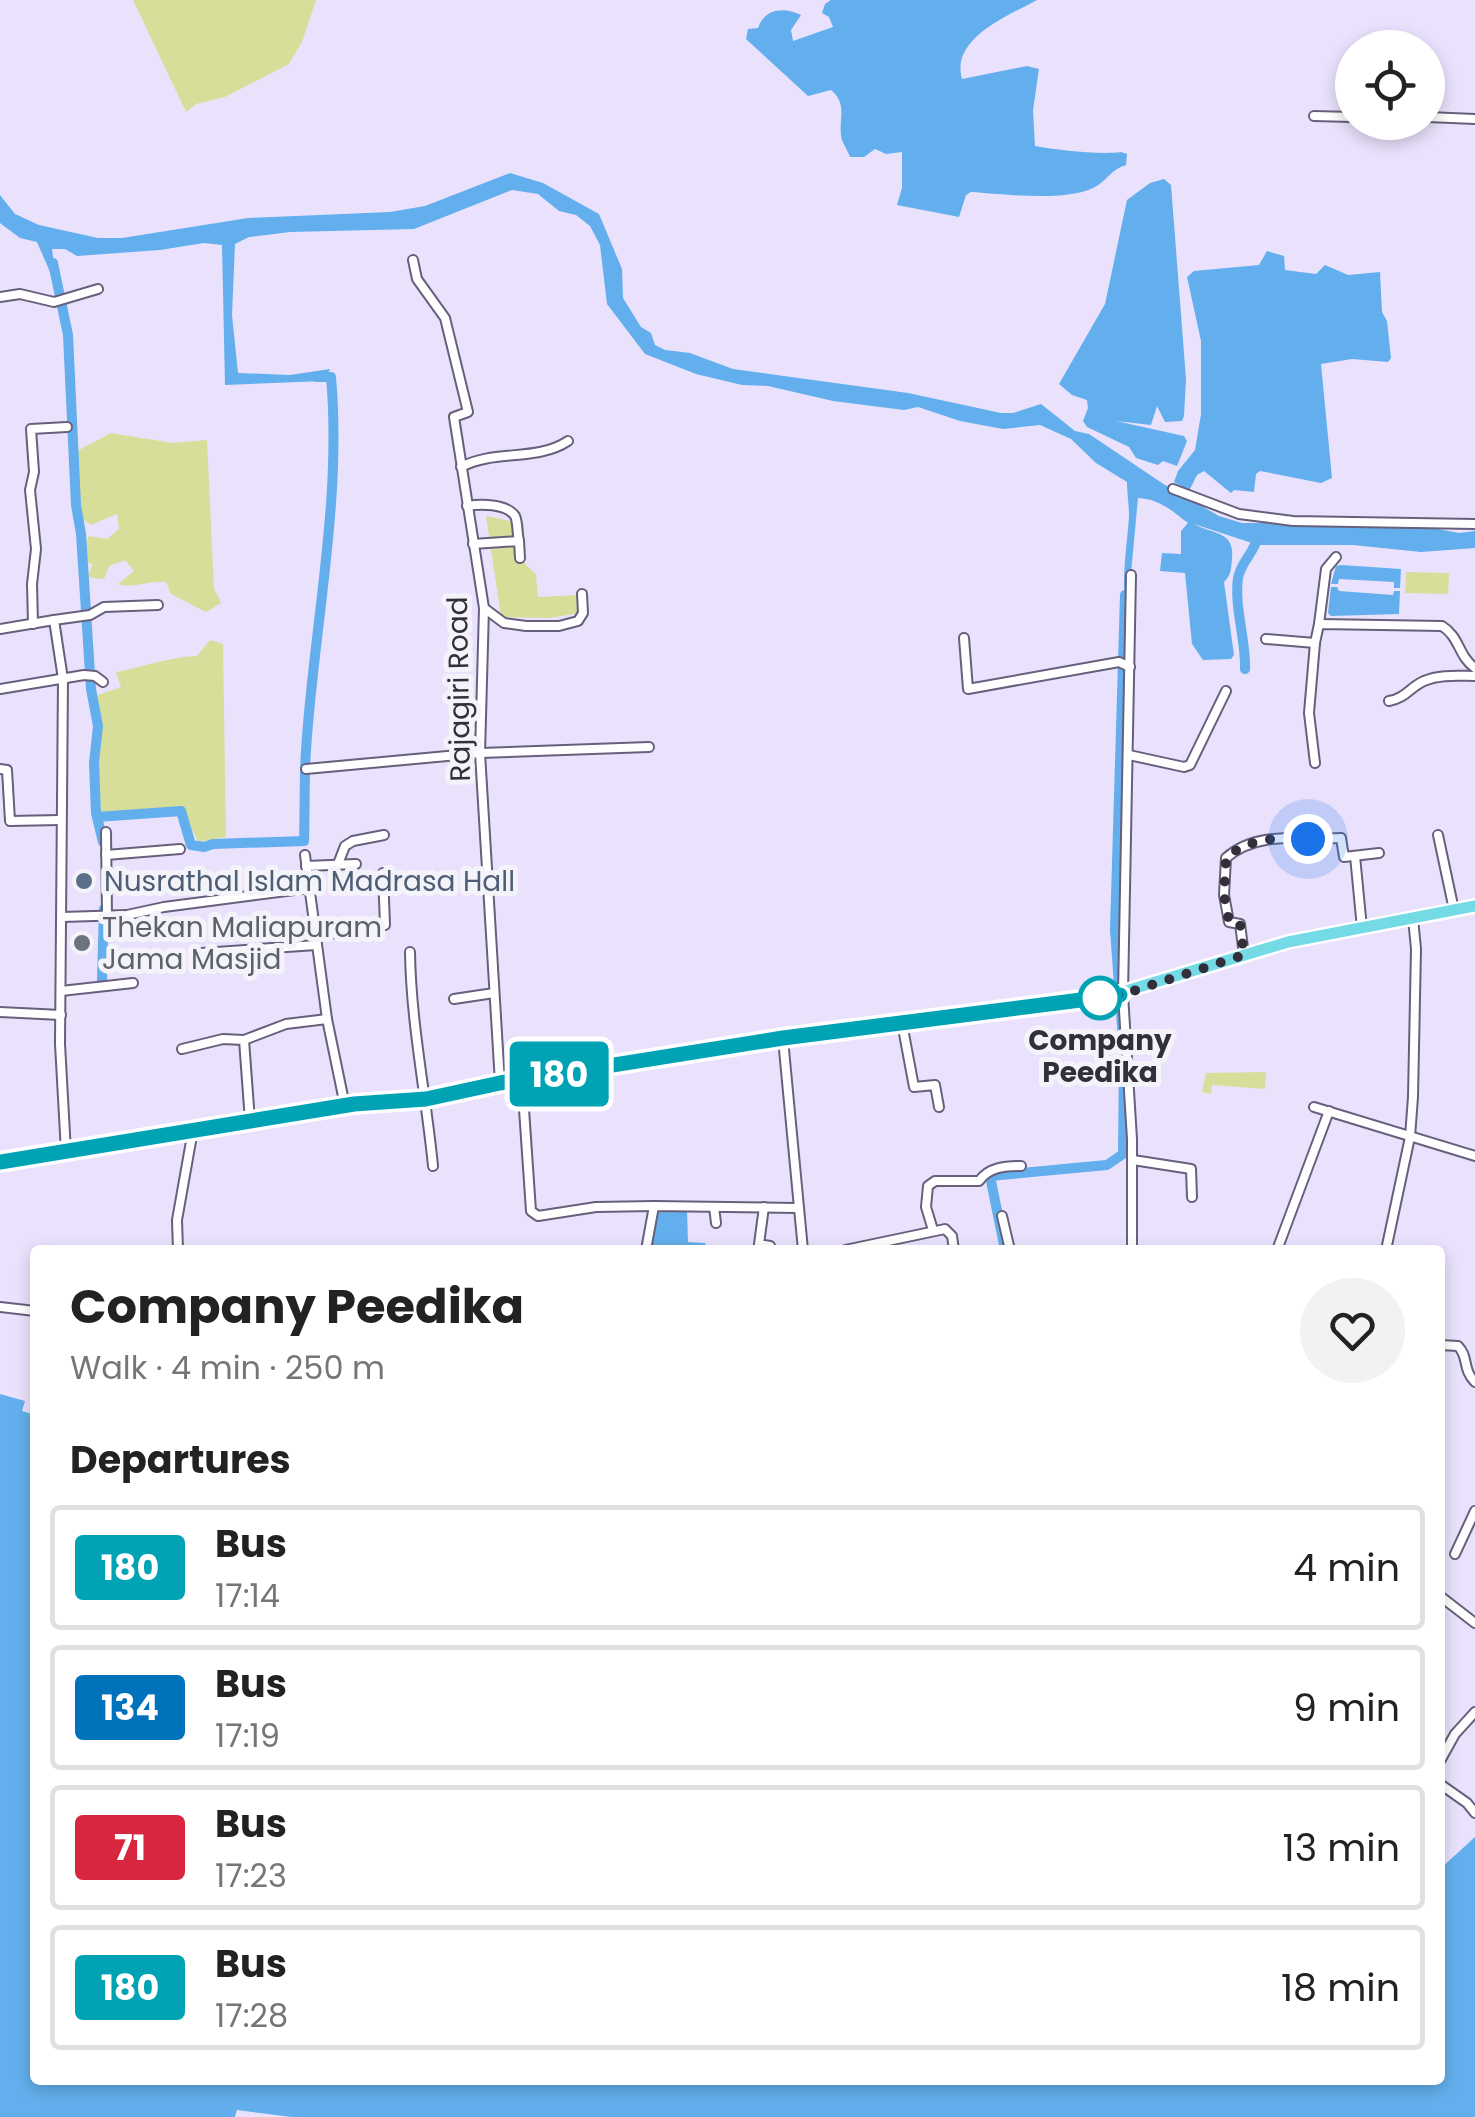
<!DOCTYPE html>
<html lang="en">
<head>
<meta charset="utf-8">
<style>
	:root { --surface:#fff; --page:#f2f2f2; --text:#222; --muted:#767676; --line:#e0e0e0 }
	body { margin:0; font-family:Poppins,sans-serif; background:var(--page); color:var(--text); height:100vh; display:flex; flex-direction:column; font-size:38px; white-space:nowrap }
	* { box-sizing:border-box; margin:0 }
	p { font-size:32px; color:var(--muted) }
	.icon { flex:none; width:55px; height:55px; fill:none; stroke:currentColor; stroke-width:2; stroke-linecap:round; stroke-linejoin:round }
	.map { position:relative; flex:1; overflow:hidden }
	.details { position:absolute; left:30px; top:1245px; width:1415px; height:840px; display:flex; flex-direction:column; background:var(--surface); border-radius:10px; box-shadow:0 5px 15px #0003 }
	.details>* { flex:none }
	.badge { padding:0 20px; border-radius:8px; font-size:35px; line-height:65px }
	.buttons { position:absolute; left:1335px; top:30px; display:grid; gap:20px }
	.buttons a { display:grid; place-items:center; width:110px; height:110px; border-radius:50%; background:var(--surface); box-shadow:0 5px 15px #0003; font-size:50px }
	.you { position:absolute; width:50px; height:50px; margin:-25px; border:8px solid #fff; border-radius:50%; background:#1a73e8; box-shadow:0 0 0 15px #1a73e833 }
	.map>.badge { position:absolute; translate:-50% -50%; box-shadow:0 0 0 5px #fff }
	h2 { padding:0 40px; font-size:38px; line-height:90px }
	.round { display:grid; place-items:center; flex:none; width:105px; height:105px; border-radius:52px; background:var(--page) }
	.summary { display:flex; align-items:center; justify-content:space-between; height:170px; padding:0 40px }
	h1 { font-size:48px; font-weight:700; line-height:75px }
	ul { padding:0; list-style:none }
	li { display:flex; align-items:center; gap:30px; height:125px; margin:0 20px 15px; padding:0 20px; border:5px solid var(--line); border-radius:10px }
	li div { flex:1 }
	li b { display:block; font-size:38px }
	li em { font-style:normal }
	li .badge { min-width:110px; font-weight:700; text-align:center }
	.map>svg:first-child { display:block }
	.green { fill:#d6de9a }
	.water { fill:#63afed }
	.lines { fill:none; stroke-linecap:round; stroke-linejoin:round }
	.canal { stroke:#63afed; stroke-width:10 }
	.minor-casing { stroke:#675f7b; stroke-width:12 }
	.primary-casing { stroke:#fff; stroke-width:16 }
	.minor { stroke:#fff; stroke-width:8 }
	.primary { stroke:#74dae6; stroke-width:11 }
	.line-casing { stroke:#fff; stroke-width:22 }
	.line { stroke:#00a3b4; stroke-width:15 }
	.walk { stroke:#322f3b; stroke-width:10; stroke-dasharray:0 18 }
	.service-dot { fill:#5c6f8a; stroke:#f5f3fa; stroke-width:4 }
	.worship-dot { fill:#6b7280; stroke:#f5f3fa; stroke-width:4 }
	.stop-dot { fill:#fff; stroke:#00a3b4; stroke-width:5 }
	.labels { text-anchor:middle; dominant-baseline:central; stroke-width:10; stroke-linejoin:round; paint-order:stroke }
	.street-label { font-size:28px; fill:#322f3b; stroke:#f5f3fa }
	.service-label { font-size:28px; fill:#4e5e75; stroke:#f5f3fa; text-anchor:start }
	.worship-label { font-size:28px; fill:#5b616d; stroke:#f5f3fa; text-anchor:start }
	.stop-label { font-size:28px; font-weight:bold; fill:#322f3b; stroke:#f5f3fa }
</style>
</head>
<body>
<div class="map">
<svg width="1475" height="2117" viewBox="0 0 1475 2117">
	<rect width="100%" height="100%" fill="#eae2fd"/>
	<!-- green -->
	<g class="green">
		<polygon points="133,0 316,0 302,42 289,64 225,97 196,104 186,112"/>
		<path d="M 111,433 L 173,443 L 207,440 L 214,588 L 221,603 L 206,612 L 171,594 L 166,582 C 148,580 134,589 118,584 L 134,571 L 125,560 L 109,566 L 104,579 L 86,577 L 93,565 L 84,560 L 82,547 L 89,536 L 107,539 L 119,529 L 117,514 L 91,525 L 80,517 L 77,451 Z"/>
		<polygon points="486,516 524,524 525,564 536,574 538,597 580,595 582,613 549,618 501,617"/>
		<polygon points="1406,572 1449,573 1448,594 1405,593"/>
		<path d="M 210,640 L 223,644 L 226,837 L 198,842 L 185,814 L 102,820 L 97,787 L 102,721 L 95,696 L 121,687 L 116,672 C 144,667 168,657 197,656 Z"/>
		<polygon points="1266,1072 1265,1089 1212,1085 1211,1094 1202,1092 1206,1073"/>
	</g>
	<!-- water -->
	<g class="water">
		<path d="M 831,0 L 1037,0 C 1010,15 950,38 962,79 L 1027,66 L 1039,69 L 1033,110 L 1035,146 C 1058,150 1099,155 1121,152 L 1127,154 L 1126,165 C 1111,169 1106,182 1093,188 C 1063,202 1004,194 971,192 L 966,195 L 959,217 L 897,205 L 902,188 L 902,152 L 886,154 L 875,149 L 864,157 L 850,157 C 848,151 844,146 842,140 C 837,121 849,105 831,90 L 808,96 L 746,39 L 748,29 L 758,28 C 765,8 784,7 801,15 L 791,30 L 793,41 L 833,27 L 829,17 L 822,13 L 825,4 Z"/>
		<path d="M 510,173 L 543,183 L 599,214 L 622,269 L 623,298 L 641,327 L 651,333 L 655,345 L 665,350 L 690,353 L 733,369 L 908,393 L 1001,413 L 1013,413 L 1041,404 L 1075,431 L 1089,434 L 1165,485 L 1219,516 L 1242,523 L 1321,523 L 1422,526 L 1459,533 L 1475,531 L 1475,548 L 1421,552 L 1353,545 L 1258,545 L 1194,524 C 1213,535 1235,530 1232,559 C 1231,570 1231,575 1224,582 L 1234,655 L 1231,659 L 1203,660 L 1192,644 L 1185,573 L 1160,571 L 1162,553 L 1181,554 L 1181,531 L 1188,523 C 1171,510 1159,499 1138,498 L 1127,616 C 1120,584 1127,548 1129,516 C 1129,505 1127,493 1127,482 L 1096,463 L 1071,439 L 1040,425 L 1003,429 L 960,421 L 918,407 L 904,410 L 833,401 L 768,386 L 742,385 L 696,374 L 645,354 L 607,304 L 600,245 L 590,226 L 576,215 L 559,211 L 538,194 L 512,190 L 414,229 L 290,232 L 249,237 L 235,244 L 232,315 L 238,373 L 290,375 L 330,369 L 324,381 L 225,385 L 222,245 L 204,243 L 160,250 L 77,256 L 65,249 L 52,249 L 57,288 L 37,242 L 20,238 L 0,223 L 0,195 L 15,214 L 39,225 L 98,238 L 122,238 L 248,218 L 390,212 L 425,206 Z"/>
		<polygon points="1164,179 1171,185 1186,379 1184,416 1182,421 1165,422 1157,406 1151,425 1116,421 1184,436 1187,441 1177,466 1163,461 1158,465 1136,458 1129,447 1087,427 1083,421 1088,408 1087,400 1072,395 1059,384 1105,304 1127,200 1150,183"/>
		<polygon points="1267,251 1284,256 1285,270 1316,274 1325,265 1348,275 1380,272 1382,312 1387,321 1391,358 1388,362 1352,359 1321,364 1332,478 1321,483 1260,471 1256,474 1254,492 1234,490 1231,493 1204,471 1197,475 1189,491 1174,482 1178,471 1195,450 1201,414 1201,341 1187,277 1194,271 1259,265"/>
		<polygon points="1341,565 1401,569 1400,588 1394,588 1394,582 1339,579 1338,584 1331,584 1336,566"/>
		<polygon points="1331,587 1337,587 1339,591 1393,595 1394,591 1400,591 1399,614 1331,616 1328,613"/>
		<polygon points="658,1208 687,1210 688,1242 705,1243 707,1250 647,1250"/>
		<polygon points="0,1394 25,1401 22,1411 35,1415 35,2080 1440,2080 1440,1869 1475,1837 1475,2117 291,2117 237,2110 235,2117 0,2117"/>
	</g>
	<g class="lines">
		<!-- canal -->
		<g class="canal">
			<polyline points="53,263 68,335 76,505 81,534 91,689 98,726 94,763 96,813 103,842"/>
			<path d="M 1245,669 C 1246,640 1234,607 1238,578 C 1241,561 1255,553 1258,535"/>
			<path d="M 97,817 L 181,811 L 191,845 L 204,847 L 213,844 L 304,841 C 305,811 304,780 306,750 C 314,626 342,501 331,377 L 316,377"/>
			<polyline points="102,981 104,909"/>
			<polyline points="1005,1250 990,1176 1107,1165 1123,1154 1124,1054 1115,930 1125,595"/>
		</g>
		<!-- minor casing -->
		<g class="minor-casing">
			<g id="minor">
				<polyline points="1314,116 1352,117"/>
				<polyline points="1428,117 1475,119"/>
				<polyline points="413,260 417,279 445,318 468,412 454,417 484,608 480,753 500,1083"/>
				<polyline points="0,297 20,294 54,302 98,289"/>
				<path d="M 461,467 C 495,449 536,462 568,441"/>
				<polyline points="1173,489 1239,514 1293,521 1475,524"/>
				<path d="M 467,506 C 480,504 506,503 515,516 C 518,522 517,534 519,541"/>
				<polyline points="473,544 519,541 520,558"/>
				<polyline points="1131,575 1123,994 1132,1139 1132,1250"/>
				<polyline points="484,608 504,623 526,626 559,626 578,621 583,613 582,594"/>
				<polyline points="54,620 90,615 104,607 158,605"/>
				<polyline points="33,624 32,584 36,549 30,490 34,472 31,429 67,427"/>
				<polyline points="1319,624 1326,569 1336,557"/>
				<polyline points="0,629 54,620 63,679 60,1044 66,1152"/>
				<polyline points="964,638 968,689 1119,662 1130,667"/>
				<polyline points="1266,639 1315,643 1309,713 1315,763"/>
				<path d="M 1315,643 L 1319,624 L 1442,626 C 1460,637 1458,656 1475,668"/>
				<polyline points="0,689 84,675 95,676 103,682"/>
				<path d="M 1389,701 C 1406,698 1410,687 1424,681 C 1440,674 1459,676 1475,676"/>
				<polyline points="1129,755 1184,767 1190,765 1226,691"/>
				<polyline points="0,769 7,770 10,821 60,820"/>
				<polyline points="306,769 480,753 649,747"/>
				<polyline points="106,832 107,915"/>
				<polyline points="1438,835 1454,910"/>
				<polyline points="106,855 180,849"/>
				<polyline points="305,855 327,1019 345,1106"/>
				<polyline points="1355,856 1362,928"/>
				<polyline points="338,864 345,846 353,841 384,835"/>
				<polyline points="306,866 356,864"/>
				<polyline points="62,917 127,915 164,907 310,888"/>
				<polyline points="315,936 385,925 383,873"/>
				<path d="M 410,952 C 411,1024 426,1094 433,1166"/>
				<polyline points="202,953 316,945"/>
				<path d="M 1244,955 L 1240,924 L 1229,922 L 1224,895 L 1226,858 C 1257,830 1303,840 1341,838 L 1344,857 L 1379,853"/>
				<polyline points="61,991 133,983"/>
				<polyline points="454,999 494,993"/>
				<polyline points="0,1012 61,1015"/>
				<polyline points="902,1023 914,1087 935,1085 939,1107"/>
				<polyline points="783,1039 803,1250"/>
				<polyline points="244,1040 286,1024 327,1019"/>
				<polyline points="182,1049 223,1039 244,1040 250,1121"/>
				<polyline points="522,1080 531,1211 538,1216 596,1207 654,1206"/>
				<polyline points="1314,1107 1475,1156"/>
				<polyline points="1133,1160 1191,1169 1192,1197"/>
				<polyline points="714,1207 716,1223"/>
				<polyline points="764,1207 759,1244 770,1246"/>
				<polyline points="1002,1216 1010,1250"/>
				<path d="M 933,1230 L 926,1207 L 928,1186 L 935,1181 L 979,1181 C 989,1167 1005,1166 1021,1166"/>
				<polyline points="178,1250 177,1220 193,1130"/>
				<polyline points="646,1250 654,1206 797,1208"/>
				<polyline points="845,1250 945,1229 952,1236 954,1250"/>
				<polyline points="1277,1250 1329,1111"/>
				<polyline points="1386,1250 1410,1137 1413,1097 1416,949 1413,918"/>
				<polyline points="0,1307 35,1311"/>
				<path d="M 1440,1345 L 1458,1346 C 1469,1357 1462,1369 1475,1382"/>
				<polyline points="1455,1554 1475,1511"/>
				<polyline points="1440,1596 1475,1623"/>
				<polyline points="1440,1761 1455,1734 1475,1712"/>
				<polyline points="1440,1784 1467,1803 1475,1813"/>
			</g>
		</g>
		<!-- primary casing -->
		<g class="primary-casing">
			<polyline id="primary" points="0,1162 353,1105 426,1099 500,1083 783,1039 1106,997 1288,942 1475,906"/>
		</g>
		<!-- minor -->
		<use href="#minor" class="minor"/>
		<!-- primary -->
		<use href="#primary" class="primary"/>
	</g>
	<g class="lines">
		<!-- line casing -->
		<g class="line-casing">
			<polyline id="line" points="0,1162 354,1104 426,1099 500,1083 783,1038 1120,995"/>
		</g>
		<!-- line -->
		<use href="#line" class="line"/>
		<!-- walk -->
		<path class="walk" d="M 1100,998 L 1124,994 L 1244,955 L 1240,924 L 1229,922 L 1224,895 L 1226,858 C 1248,838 1279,837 1308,839"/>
	</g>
	<!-- markers -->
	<circle class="service-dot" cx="84" cy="881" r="10"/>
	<circle class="worship-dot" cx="82" cy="943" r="10"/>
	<circle class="stop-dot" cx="1100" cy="998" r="20"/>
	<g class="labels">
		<!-- street labels -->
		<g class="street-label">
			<text transform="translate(459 689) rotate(-91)">Rajagiri Road</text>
		</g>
		<!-- service labels -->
		<g class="service-label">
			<text x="104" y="881">Nusrathal Islam Madrasa Hall</text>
		</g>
		<!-- worship labels -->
		<g class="worship-label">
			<text x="102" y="927">Thekan Maliapuram<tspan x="102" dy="32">Jama Masjid</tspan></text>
		</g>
		<!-- stop labels -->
		<g class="stop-label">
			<text x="1100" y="1040">Company<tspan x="1100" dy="32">Peedika</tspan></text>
		</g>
	</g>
</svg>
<div class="buttons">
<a><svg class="icon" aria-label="locate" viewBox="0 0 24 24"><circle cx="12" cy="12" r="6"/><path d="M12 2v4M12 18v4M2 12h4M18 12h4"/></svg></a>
</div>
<div class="you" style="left:1308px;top:839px"></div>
<b class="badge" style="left:559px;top:1074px;background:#00a3b4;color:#fff">180</b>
<section class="details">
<div class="summary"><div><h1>Company Peedika</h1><p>Walk · 4 min · 250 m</p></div><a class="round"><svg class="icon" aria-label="heart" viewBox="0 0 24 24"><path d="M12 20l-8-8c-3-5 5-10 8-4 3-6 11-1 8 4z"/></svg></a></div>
<h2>Departures</h2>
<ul>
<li><span class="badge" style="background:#00a3b4;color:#fff">180</span><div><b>Bus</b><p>17:14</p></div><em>4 min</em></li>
<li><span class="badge" style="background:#0072bc;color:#fff">134</span><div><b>Bus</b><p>17:19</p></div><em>9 min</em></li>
<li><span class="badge" style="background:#d7263d;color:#fff">71</span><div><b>Bus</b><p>17:23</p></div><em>13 min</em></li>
<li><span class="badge" style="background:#00a3b4;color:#fff">180</span><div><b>Bus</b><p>17:28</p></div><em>18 min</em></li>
</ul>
</section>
</div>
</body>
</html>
